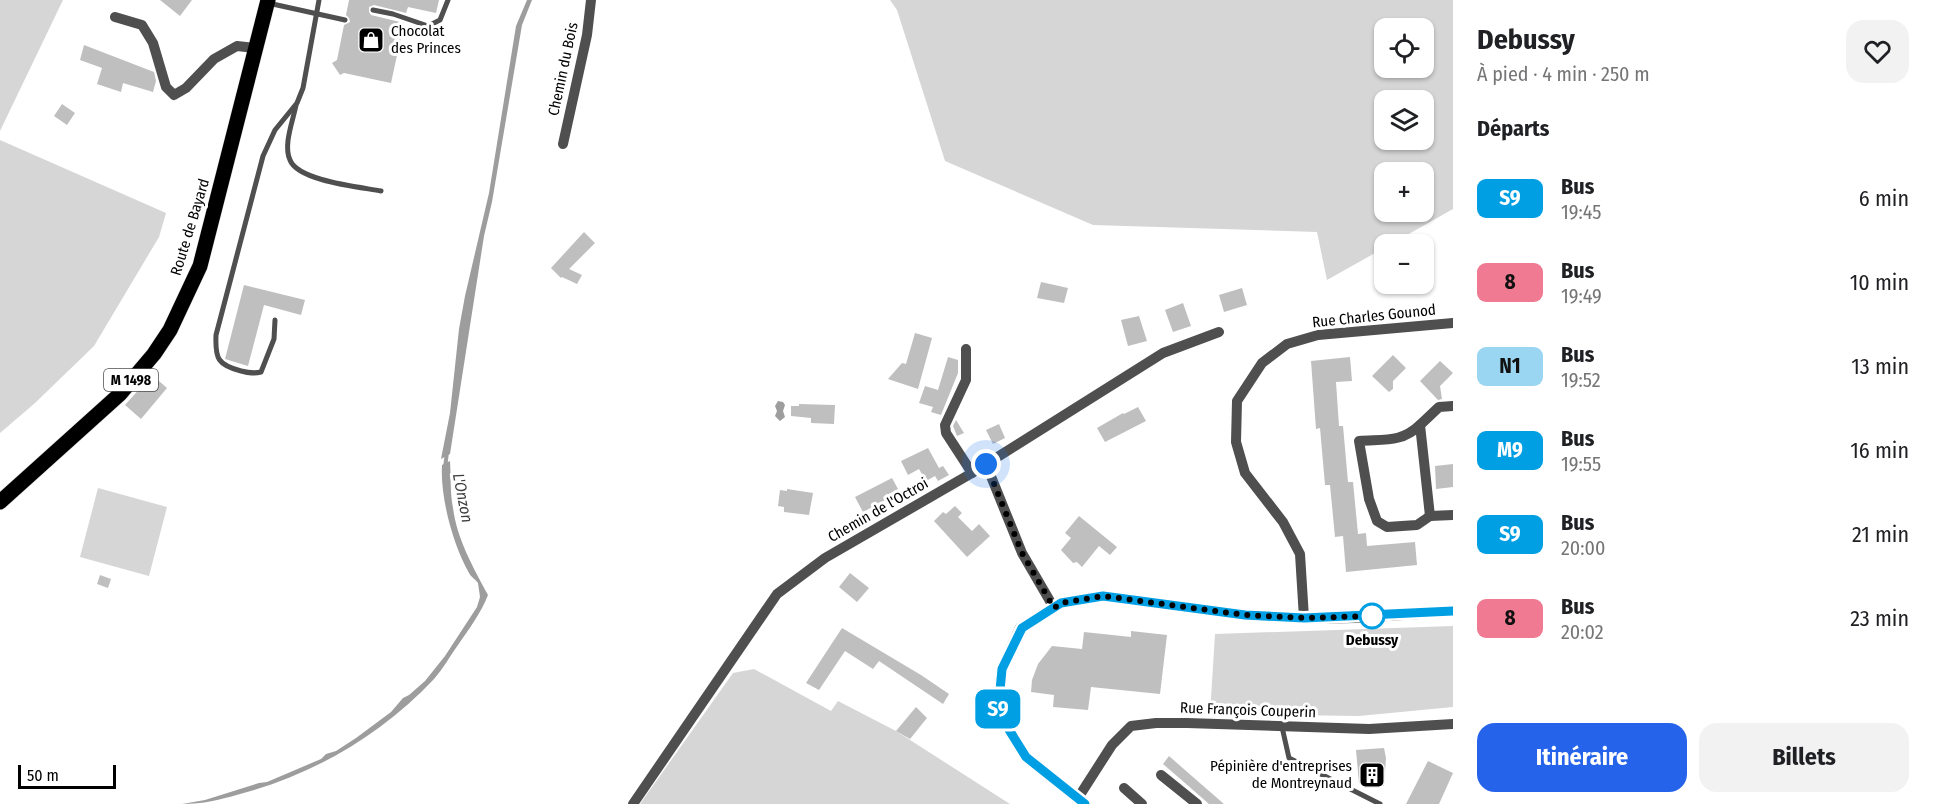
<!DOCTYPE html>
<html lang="fr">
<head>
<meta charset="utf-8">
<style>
	:root { --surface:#fff; --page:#f2f2f2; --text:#202124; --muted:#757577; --accent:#2563eb }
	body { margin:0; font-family:"Fira Sans Condensed",sans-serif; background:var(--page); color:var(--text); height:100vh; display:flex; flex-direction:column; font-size:22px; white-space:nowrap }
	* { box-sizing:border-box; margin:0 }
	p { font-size:20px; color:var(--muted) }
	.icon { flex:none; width:33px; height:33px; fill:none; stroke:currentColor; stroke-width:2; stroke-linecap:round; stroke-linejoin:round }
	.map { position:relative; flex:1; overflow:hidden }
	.drawer { display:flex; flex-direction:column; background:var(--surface); width:480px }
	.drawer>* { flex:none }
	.badge { padding:0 12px; border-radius:9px; font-size:21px; line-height:39px }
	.controls { position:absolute; left:1374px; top:18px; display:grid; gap:12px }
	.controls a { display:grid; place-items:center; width:60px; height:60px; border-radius:12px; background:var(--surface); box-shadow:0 2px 4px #0004; font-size:30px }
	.scale { position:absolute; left:18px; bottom:15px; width:98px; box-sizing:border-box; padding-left:6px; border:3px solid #000; border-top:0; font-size:16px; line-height:21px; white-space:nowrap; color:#000; -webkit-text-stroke:4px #fff; paint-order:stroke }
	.you { position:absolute; width:30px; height:30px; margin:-15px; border:4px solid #fff; border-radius:50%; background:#1a73e8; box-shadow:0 0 0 9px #1a73e833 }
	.map>.badge { position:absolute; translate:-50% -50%; box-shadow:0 0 0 3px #fff }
	h2 { padding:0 24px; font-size:22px; line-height:54px }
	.round { display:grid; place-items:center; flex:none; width:63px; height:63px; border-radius:18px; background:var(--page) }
	.summary { display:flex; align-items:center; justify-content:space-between; height:102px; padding:0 24px }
	h1 { font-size:28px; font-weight:700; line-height:45px }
	.cta { display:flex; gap:12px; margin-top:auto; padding:12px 24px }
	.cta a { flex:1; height:69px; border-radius:18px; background:var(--accent); color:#fff; font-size:24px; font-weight:700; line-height:69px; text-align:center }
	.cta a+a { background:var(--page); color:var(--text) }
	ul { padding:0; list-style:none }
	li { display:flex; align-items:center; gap:18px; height:84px; padding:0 24px }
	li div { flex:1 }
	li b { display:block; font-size:22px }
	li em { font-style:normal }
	li .badge { min-width:66px; font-weight:700; text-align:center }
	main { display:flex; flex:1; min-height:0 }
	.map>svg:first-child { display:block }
	.green { fill:#d6d6d6; fill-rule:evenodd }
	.water { fill:#9d9d9d }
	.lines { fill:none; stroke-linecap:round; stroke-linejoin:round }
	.stream { stroke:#9d9d9d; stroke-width:4 }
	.building { fill:#bfbfbf }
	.primary-casing { stroke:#dbdbdb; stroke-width:16 }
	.lane { stroke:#4f4f4f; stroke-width:5 }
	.street { stroke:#4f4f4f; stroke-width:10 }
	.secondary { stroke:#1c1c1c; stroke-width:12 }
	.primary { stroke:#000; stroke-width:15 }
	.line-casing { stroke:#fff; stroke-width:14 }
	.line { stroke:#009fe3; stroke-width:9 }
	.walk { stroke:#000; stroke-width:6; stroke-dasharray:0 10.8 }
	.stop-dot { fill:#fff; stroke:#009fe3; stroke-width:3 }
	.labels { text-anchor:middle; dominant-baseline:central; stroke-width:6; stroke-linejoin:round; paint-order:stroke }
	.shield { fill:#fff; stroke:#4c4c4c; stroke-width:1.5 }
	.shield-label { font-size:14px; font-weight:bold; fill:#000 }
	.poi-label { font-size:15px; fill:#000; stroke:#fff; text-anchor:start }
	.street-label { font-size:15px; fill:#000; stroke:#fff }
	.stop-label { font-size:15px; font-weight:bold; fill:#000; stroke:#fff }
	.water-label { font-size:16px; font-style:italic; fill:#3e3e3e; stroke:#fff }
</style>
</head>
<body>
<main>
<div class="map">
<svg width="1453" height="804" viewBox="0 0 1453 804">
	<rect width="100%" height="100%" fill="#fff"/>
	<!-- green -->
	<g class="green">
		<polygon points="0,0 63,0 0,131"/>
		<path d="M 890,0 L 1453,0 L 1453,209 L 1391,244 L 1384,244 L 1384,248 L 1327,280 L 1317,232 L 1093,225 L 945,161 L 897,10 ZM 1384,28 L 1424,28 L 1424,68 L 1384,68 ZM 1384,100 L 1424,100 L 1424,140 L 1384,140 ZM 1424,172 L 1424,212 L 1384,212 L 1384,172 Z"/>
		<polygon points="0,140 166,213 159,237 94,346 35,403 0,433"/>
		<polygon points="98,488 167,507 149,576 80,557"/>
		<polygon points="1453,626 1453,707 1359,716 1210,714 1215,634"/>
		<polygon points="754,669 831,711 838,701 896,731 1010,804 640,804 733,673"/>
	</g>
	<!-- water -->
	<g class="water">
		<polygon points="527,0 532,0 522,25 492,202 484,236 450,454 441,459 450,413 459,329 465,296 489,193 516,26"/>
		<polygon points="778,401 783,402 785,405 783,411 785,417 780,421 775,416 777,411 775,406"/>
		<path d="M 450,461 C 451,476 450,493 453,508 C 457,539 473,567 488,595 C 481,613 469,629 458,645 C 450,656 443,669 434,679 C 381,735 315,774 240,794 C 219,800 204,804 182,804 L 205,800 L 259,783 L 267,782 L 321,759 L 326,754 L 336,751 L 356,738 L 391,712 L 403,698 L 409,695 L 425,681 L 445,656 L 477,607 L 480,597 L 478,583 C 475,579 471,577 469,573 C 453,545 440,497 442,465 Z"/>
	</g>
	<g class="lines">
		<!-- stream -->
		<polyline class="stream" points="445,468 447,452"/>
	</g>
	<!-- building -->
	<g class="building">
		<polygon points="160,0 192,0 180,16"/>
		<polygon points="349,0 439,0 436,13 408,7 406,13 374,5 369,7 369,12 371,15 404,23 391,83 344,73 340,75 332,63 337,60 344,25 350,22 349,18 346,15"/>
		<polygon points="84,45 154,72 156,81 153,92 123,83 121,92 97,84 102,68 80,60"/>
		<polygon points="62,104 75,113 67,125 54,116"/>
		<polygon points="584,232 595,243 569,269 582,275 577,284 562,277 561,278 551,268"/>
		<polygon points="1041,282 1068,288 1064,303 1037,298"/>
		<polygon points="244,285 305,300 301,315 264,305 248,366 225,359"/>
		<polygon points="1242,288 1247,305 1224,312 1219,295"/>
		<polygon points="1183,303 1191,326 1173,332 1165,310"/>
		<polygon points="1139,316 1147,341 1128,346 1121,320"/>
		<polygon points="915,333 932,338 918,389 888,379 902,363 906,364"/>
		<polygon points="1393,355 1406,368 1393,381 1393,389 1389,392 1372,376"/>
		<polygon points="948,357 958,360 958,373 941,415 931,412 933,407 919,403 925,386 938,390"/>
		<polygon points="1350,357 1352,381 1336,382 1339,426 1343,426 1348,482 1353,482 1358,534 1366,533 1367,546 1415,542 1417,565 1346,572 1343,536 1335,537 1330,485 1325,485 1320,428 1316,429 1311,361"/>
		<polygon points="1440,361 1453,373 1440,386 1442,399 1438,400 1420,381"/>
		<polygon points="152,375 167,388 141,419 125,405"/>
		<polygon points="799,404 835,405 834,424 811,423 811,418 791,416 791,406 799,406"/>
		<polygon points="1138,407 1146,421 1105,442 1097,428 1123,413 1124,414"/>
		<polygon points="956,420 964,433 957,436 953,426"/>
		<polygon points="999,424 1005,438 993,444 986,430"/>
		<polygon points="928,448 939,468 943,466 949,475 938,481 935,476 926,481 919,469 908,475 901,461"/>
		<polygon points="1453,464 1453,487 1436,489 1435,466"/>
		<polygon points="892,478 898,489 887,495 889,498 863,512 855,497"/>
		<polygon points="787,489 813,493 809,515 784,512 784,507 778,506 780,490 787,491"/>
		<polygon points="955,506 962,513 958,517 972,531 979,524 990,536 967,557 934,521 943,512 946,514"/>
		<polygon points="1079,516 1117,547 1110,555 1099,546 1082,567 1077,562 1073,563 1061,550 1071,538 1065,533"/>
		<polygon points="850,573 869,588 857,602 839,587"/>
		<polygon points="100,575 111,579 108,588 97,584"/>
		<polygon points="842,628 921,675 949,694 943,704 879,661 873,669 845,651 819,690 806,683"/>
		<polygon points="1131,631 1167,635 1160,694 1091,687 1088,710 1053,707 1054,695 1031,692 1032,680 1038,664 1052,646 1082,649 1084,632 1131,637"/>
		<polygon points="916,707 927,718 910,739 896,731"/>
		<polygon points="1384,748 1386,758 1384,786 1359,783 1356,750"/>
		<polygon points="1169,756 1201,784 1224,804 1209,804 1185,783 1163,764"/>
		<polygon points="1428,761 1453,773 1439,804 1406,804"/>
	</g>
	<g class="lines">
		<!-- primary casing -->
		<g class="primary-casing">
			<polyline id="primary" points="0,502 120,394 154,354 170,330 200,266 268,0"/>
		</g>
		<!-- lane -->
		<g class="lane">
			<polyline points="268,3 345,20"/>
			<polyline points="373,10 393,14 428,26 440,20 448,0"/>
			<path d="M 296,105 C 293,121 283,145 290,160 C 298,181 360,187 381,191"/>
			<path d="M 275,320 L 274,339 L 261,372 C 254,374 249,373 241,371 C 218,365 215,359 216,335 L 263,156 L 275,130 L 297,103 L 303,88 L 319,0"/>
			<polyline points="1282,727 1289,758 1380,804"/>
		</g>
		<!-- street -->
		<g class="street">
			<polyline points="115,17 142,25 153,43 166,87 174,95 186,88 214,59 237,46 255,48"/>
			<polyline points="563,144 587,35 591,0"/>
			<polyline points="966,349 966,380 945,425 946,433 972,473"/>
			<path d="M 1420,425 C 1401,443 1384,439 1359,441 L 1369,499 L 1377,521 L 1387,527 L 1417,525 L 1430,516"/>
			<polyline points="986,464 1022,553 1054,608"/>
			<polyline points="1430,516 1420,425 1439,407 1453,406"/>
			<polyline points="1430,516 1453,515"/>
			<polyline points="1304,618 1300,554 1283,522 1245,473 1236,442 1237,401 1262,363 1287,344 1318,335 1453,323"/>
			<polyline points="1161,775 1197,804"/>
			<polyline points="1124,788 1142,804"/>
			<polyline points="1078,798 1112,745 1131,726 1156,723 1187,723 1369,729 1453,724"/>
			<polyline points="633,804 777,594 825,558 972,473 1163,353 1219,332"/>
		</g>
		<!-- secondary -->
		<polyline class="secondary" points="1085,804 1026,757 998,713 1002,669 1021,628 1061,603 1103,596 1245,615 1304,618 1354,617 1453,611"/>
		<!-- primary -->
		<use href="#primary" class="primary"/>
	</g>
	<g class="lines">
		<!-- line casing -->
		<g class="line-casing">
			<polyline id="line" points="1085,804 1026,757 998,712 1002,669 1022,628 1061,603 1103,596 1245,615 1304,618 1453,611"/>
		</g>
		<!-- line -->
		<use href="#line" class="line"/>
		<!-- walk -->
		<polyline class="walk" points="986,464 1022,553 1054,608 1061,603 1103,596 1245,615 1304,618 1372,616"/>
	</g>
	<!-- icons -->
	<defs>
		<g id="shop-square" transform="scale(1.35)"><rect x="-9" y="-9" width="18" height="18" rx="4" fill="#000" stroke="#fff"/><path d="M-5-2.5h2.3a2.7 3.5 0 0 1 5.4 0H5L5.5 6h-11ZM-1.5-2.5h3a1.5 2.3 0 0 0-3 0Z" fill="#fff"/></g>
		<g id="building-square" transform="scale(1.35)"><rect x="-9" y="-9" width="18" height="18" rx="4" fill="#000" stroke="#fff"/><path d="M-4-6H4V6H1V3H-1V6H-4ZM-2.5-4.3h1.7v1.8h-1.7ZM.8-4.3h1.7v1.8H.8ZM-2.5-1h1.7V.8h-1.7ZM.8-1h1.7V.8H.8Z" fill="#fff"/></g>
	</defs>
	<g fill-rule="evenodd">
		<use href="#shop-square" x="371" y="40"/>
		<use href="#building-square" x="1372" y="775"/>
	</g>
	<!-- markers -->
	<circle class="stop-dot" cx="1372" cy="616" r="12"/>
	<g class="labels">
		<!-- shield labels -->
		<rect class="shield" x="104" y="369" width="54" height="22" rx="4.5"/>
		<g class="shield-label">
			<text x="131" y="380">M 1498</text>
		</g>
		<!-- poi labels -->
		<g class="poi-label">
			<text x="391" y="31">Chocolat<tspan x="391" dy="17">des Princes</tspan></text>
			<text x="1352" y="766" text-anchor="end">Pépinière d'entreprises<tspan x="1352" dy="17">de Montreynaud</tspan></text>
		</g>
		<!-- street labels -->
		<g class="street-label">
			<text transform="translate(563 69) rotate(-78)">Chemin du Bois</text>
			<text transform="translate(190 227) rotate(-73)">Route de Bayard</text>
			<text transform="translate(1374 316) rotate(-6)">Rue Charles Gounod</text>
			<text transform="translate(878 510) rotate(-30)">Chemin de l'Octroi</text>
			<text transform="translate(1248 710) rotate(2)">Rue François Couperin</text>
		</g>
		<!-- stop labels -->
		<g class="stop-label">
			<text x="1372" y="640">Debussy</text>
		</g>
		<!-- water labels -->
		<g class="water-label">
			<text transform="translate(463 498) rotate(79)">L'Onzon</text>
		</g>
	</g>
</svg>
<div class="controls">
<a><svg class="icon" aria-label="locate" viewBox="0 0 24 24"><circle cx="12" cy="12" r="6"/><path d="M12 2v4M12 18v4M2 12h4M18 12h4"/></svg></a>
<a><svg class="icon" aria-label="layers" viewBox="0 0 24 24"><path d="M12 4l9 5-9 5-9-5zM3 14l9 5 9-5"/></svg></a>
<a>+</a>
<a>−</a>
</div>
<div class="scale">50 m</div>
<div class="you" style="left:986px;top:464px"></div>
<b class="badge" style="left:998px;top:709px;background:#009fe3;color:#fff">S9</b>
</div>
<section class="drawer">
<div class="summary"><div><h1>Debussy</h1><p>À pied · 4 min · 250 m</p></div><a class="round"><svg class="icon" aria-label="heart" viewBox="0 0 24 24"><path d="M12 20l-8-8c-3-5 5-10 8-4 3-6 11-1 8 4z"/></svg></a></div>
<h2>Départs</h2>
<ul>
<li><span class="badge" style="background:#009fe3;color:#fff">S9</span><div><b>Bus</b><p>19:45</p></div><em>6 min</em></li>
<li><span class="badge" style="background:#ef7a91;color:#111">8</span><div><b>Bus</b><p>19:49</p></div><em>10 min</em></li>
<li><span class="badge" style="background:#9ad6f1;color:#111">N1</span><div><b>Bus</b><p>19:52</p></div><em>13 min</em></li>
<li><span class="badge" style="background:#009fe3;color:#fff">M9</span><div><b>Bus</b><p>19:55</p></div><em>16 min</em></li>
<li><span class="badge" style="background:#009fe3;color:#fff">S9</span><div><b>Bus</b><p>20:00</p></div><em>21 min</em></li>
<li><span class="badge" style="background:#ef7a91;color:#111">8</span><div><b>Bus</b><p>20:02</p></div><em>23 min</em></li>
</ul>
<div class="cta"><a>Itinéraire</a><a>Billets</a></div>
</section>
</main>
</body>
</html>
